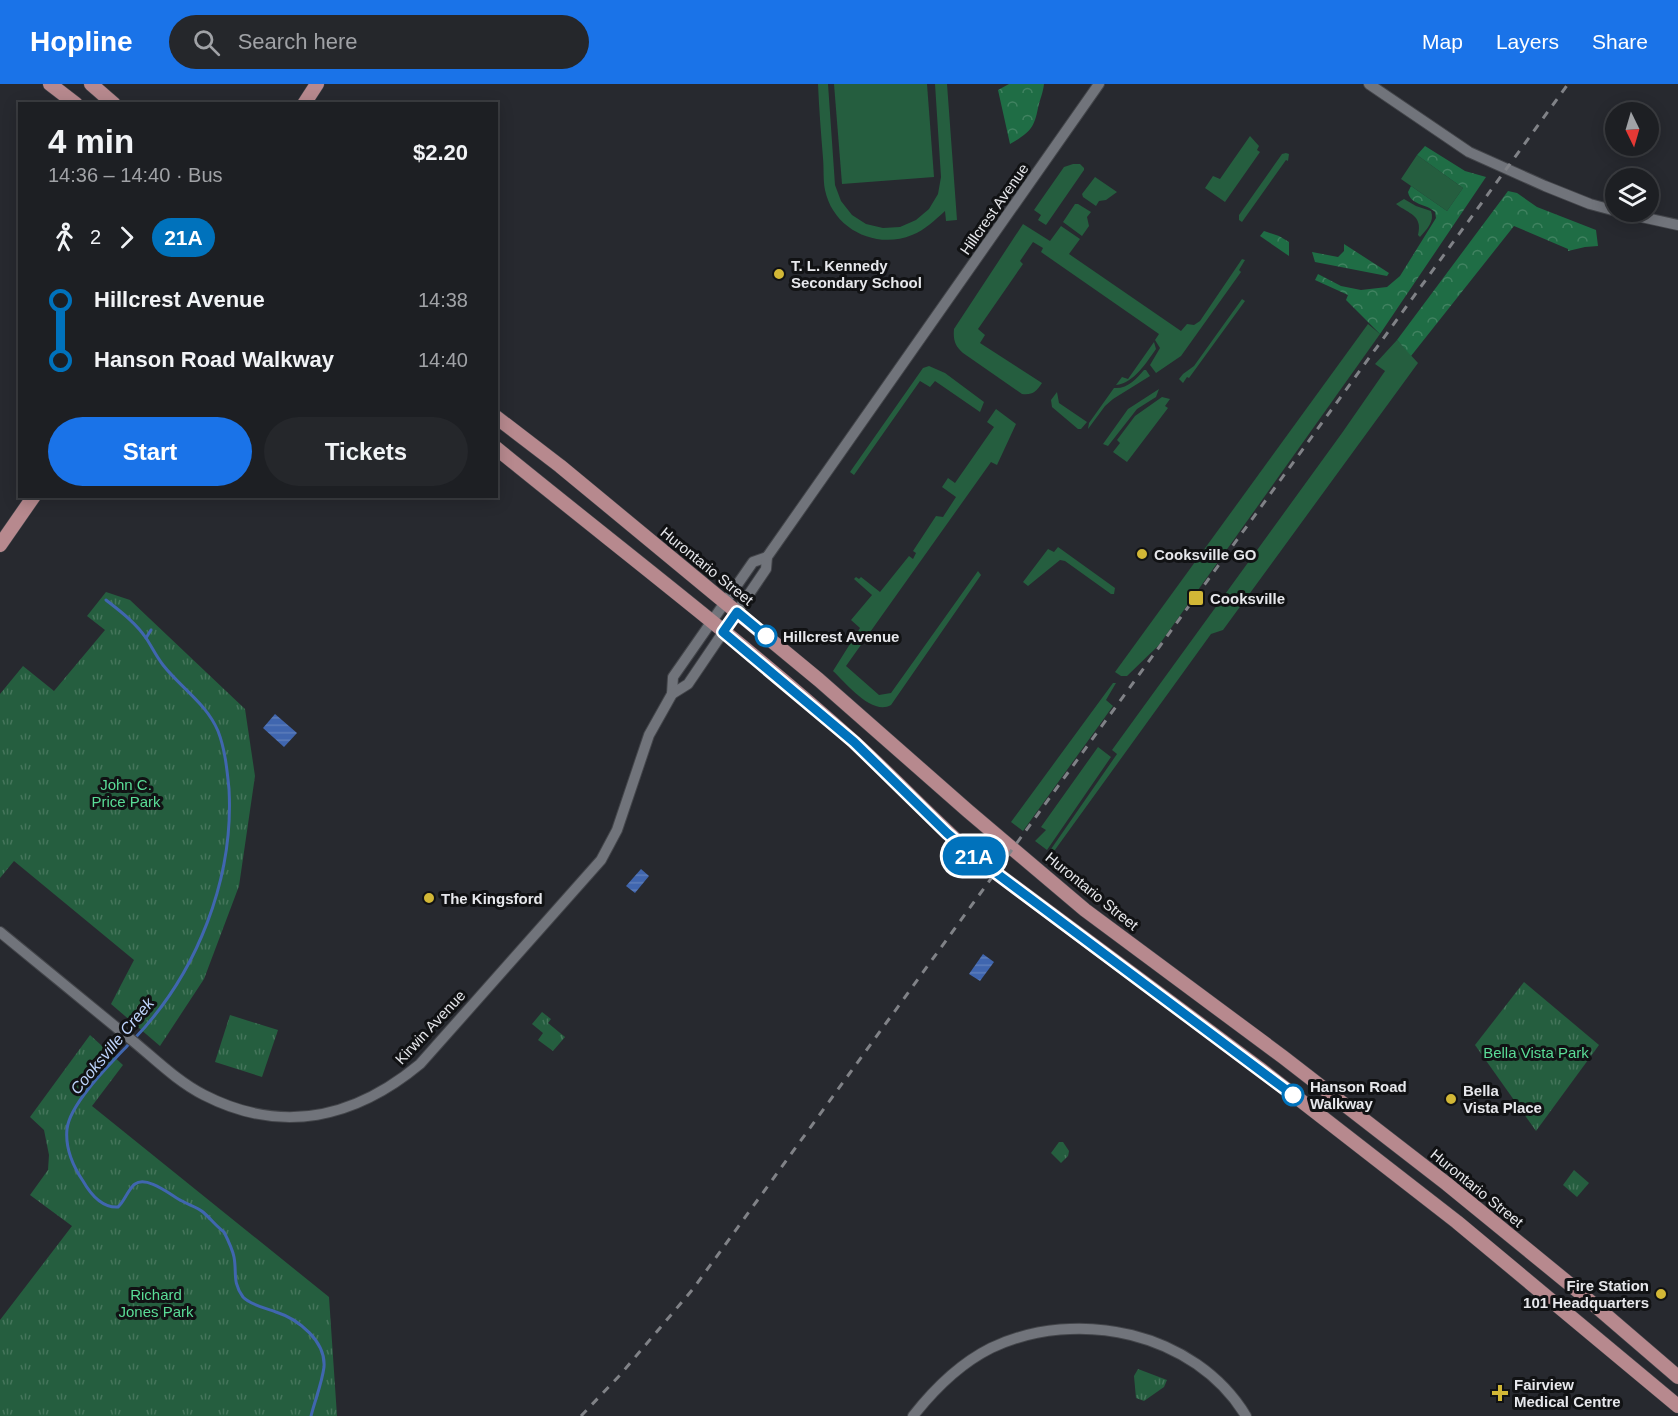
<!DOCTYPE html>
<html lang="en">
<head>
<meta charset="utf-8">
<style>
	:root { --surface:#1d1f23; --page:#25272b; --text:#f1f3f6; --muted:#a0a2a6; --line:#3b3d41; --accent:#1a73e8 }
	body { margin:0; font-family:Arial,sans-serif; background:var(--page); color:var(--text); height:100vh; display:flex; flex-direction:column; font-size:22px; white-space:nowrap }
	* { box-sizing:border-box; margin:0 }
	p { font-size:20px; color:var(--muted) }
	.icon { flex:none; width:33px; height:33px; fill:none; stroke:currentColor; stroke-width:2; stroke-linecap:round; stroke-linejoin:round }
	.map { position:relative; flex:1; overflow:hidden }
	.side { position:absolute; left:18px; top:18px; width:480px; height:396px; display:flex; flex-direction:column; background:var(--surface); border-radius:0px; box-shadow:0 3px 15px #0003,0 0 0 2px var(--line) }
	.side>* { flex:none }
	.badge { padding:0 12px; border-radius:20px; font-size:21px; line-height:39px }
	.needle { width:39px; rotate:175deg }
	.fabs { position:absolute; left:1605px; top:18px; display:grid; gap:12px }
	.fabs a { display:grid; place-items:center; width:54px; height:54px; border-radius:50%; background:var(--surface); box-shadow:0 3px 15px #0003,0 0 0 2px var(--line); font-size:30px }
	.map>.badge { position:absolute; translate:-50% -50%; box-shadow:0 0 0 3px #fff }
	.legs { display:flex; align-items:center; gap:9px; height:66px; padding:0 30px; font-size:20px }
	.legs p { margin-inline-start:auto }
	.summary { display:flex; align-items:center; justify-content:space-between; height:102px; padding:0 30px }
	h1 { font-size:33px; font-weight:600; line-height:45px }
	.action { display:flex; gap:12px; margin-top:auto; padding:12px 30px }
	.action a { flex:1; height:69px; border-radius:36px; background:var(--accent); color:#fff; font-size:24px; font-weight:600; line-height:69px; text-align:center }
	.action a+a { background:var(--page); color:var(--text) }
	ul { padding:0 30px; list-style:none }
	li { display:flex; align-items:center; gap:21px; height:60px; font-size:22px }
	li i { display:grid; place-items:center; width:9px; height:100%; margin:0 8px; background:currentColor }
	li i::after { content:''; width:15px; height:15px; margin:-8px; border:4px solid; border-radius:50%; background:var(--surface) }
	li p { margin-inline-start:auto }
	li:first-child i { background:linear-gradient(#0000 50%,currentColor 0) }
	li:last-child i { background:linear-gradient(currentColor 50%,#0000 0) }
	header { display:flex; align-items:center; gap:36px; box-sizing:border-box; height:84px; padding:0 30px; background:var(--accent); color:#fff }
	header strong { font-size:28px }
	nav { display:flex; gap:33px; margin-inline-start:auto; font-size:21px }
	.search { width:420px; height:54px; background:var(--page); display:flex; align-items:center; gap:15px; box-sizing:border-box; padding:0 21px; border-radius:33px; color:var(--muted); font-size:22px }
	.map>svg:first-child { display:block }
	.green { fill:#255e3f }
	.forest { fill:url(#forest-crowns) }
	.park { fill:url(#park-tufts) }
	.water { fill:url(#water-rules) }
	.lines { fill:none; stroke-linecap:round; stroke-linejoin:round }
	.stream { stroke:#4066af; stroke-width:3 }
	.minor-casing { stroke:#43454a; stroke-width:12 }
	.major-casing { stroke:#43454a; stroke-width:15 }
	.minor { stroke:#71747b; stroke-width:10 }
	.major { stroke:#b7898e; stroke-width:14 }
	.rail { stroke:#808287; stroke-width:3; stroke-dasharray:8 8; stroke-linecap:butt }
	.line-1-casing { stroke:#fff; stroke-width:14 }
	.line-1 { stroke:#0072bc; stroke-width:9 }
	.poi-dot { fill:#d2b736; stroke:#111214; stroke-width:2 }
	.stop-1-dot { fill:#fff; stroke:#0072bc; stroke-width:3 }
	.labels { text-anchor:middle; dominant-baseline:central; stroke-width:6; stroke-linejoin:round; paint-order:stroke }
	.street-label { font-size:15px; fill:#e6e7eb; stroke:#111214 }
	.poi-label { font-size:15px; font-weight:bold; fill:#e6e7eb; stroke:#111214; text-anchor:start }
	.stop-label { font-size:15px; font-weight:bold; fill:#e6e7eb; stroke:#111214; text-anchor:start }
	.park-label { font-size:15px; fill:#5add97; stroke:#111214 }
	.water-label { font-size:16px; font-style:italic; fill:#bed4fd; stroke:#111214 }
</style>
</head>
<body>
<header>
<strong>Hopline</strong>
<div class="search"><svg class="icon" aria-label="search" viewBox="0 0 24 24"><circle cx="10" cy="10" r="6"/><path d="M15 15l6 6"/></svg>Search here</div>
<nav><a>Map</a><a>Layers</a><a>Share</a></nav>
</header>
<div class="map">
<svg width="1678" height="1332" viewBox="0 0 1678 1332">
	<defs>
		<pattern id="forest-crowns" width="20" height="18" patternUnits="userSpaceOnUse" patternTransform="scale(1.5)"><rect width="20" height="18" fill="#1f6d45"/><path d="M2 6a3 3 0 1 1 6 0M12 15a3 3 0 1 1 6 0" fill="none" stroke="#408260"/></pattern>
		<pattern id="park-tufts" width="24" height="20" patternUnits="userSpaceOnUse" patternTransform="scale(1.5)"><rect width="24" height="20" fill="#255e3f"/><path d="M3 7l-1-3M5 7V3M7 7l1-3M15 17l-1-3M17 17v-4M19 17l1-3" fill="none" stroke="#45755b"/></pattern>
		<pattern id="water-rules" width="6" height="5" patternUnits="userSpaceOnUse" patternTransform="scale(1.5)"><rect width="6" height="5" fill="#4066af"/><path d="M0 2.5h6" fill="none" stroke="#5c7cba"/></pattern>
	</defs>
	<rect width="100%" height="100%" fill="#27292f"/>
	<!-- green -->
	<g class="green">
		<path d="M 818,0 L 828,0 L 835,101 L 841,117 L 852,131 L 866,140 L 883,144 L 900,143 L 916,136 L 929,125 L 938,110 L 941,93 L 935,0 L 947,0 L 957,136 L 946,137 L 945,127 C 935,136 925,146 912,151 C 876,166 833,145 825,106 C 823,96 824,85 823,74 C 821,49 819,25 818,0 Z"/>
		<polygon points="834,0 927,0 934,93 842,100"/>
		<polygon points="1250,52 1259,62 1257,66 1260,68 1225,118 1205,104 1213,92 1220,95"/>
		<polygon points="1286,69 1289,70 1288,77 1286,76 1242,138 1239,136 1239,131 1282,70"/>
		<polygon points="1417,71 1463,104 1447,127 1401,95"/>
		<polygon points="1073,80 1080,80 1084,84 1084,86 1046,141 1038,136 1041,131 1034,126 1064,83"/>
		<polygon points="1095,93 1117,108 1106,116 1099,117 1096,122 1083,113 1082,110"/>
		<path d="M 1404,115 L 1416,122 L 1431,127 C 1435,137 1427,145 1420,153 L 1418,151 C 1423,131 1409,130 1396,120 Z"/>
		<polygon points="1075,120 1078,120 1091,128 1087,133 1089,142 1082,152 1063,138"/>
		<path d="M 1023,140 L 1050,157 L 1061,142 L 1080,155 L 1069,170 L 1181,247 L 1187,240 L 1194,241 L 1200,237 L 1242,175 L 1245,176 L 1239,186 L 1241,188 L 1181,272 L 1156,289 L 1150,281 L 1160,264 L 1155,256 L 1159,250 L 1041,168 L 1043,164 L 1033,158 L 1020,177 L 1023,180 L 978,245 L 985,251 L 980,259 L 1042,299 C 1036,308 1033,311 1022,310 L 963,269 C 955,262 953,256 954,245 Z"/>
		<polygon points="1242,215 1245,217 1189,294 1187,293 1183,299 1179,295 1183,290 1194,282"/>
		<polygon points="1368,240 1380,250 1159,561 1127,592 1121,592 1115,588"/>
		<polygon points="1397,256 1418,279 1223,546 1211,550 1052,770 1049,768 1117,670 1112,666 1342,349 1385,287 1375,280"/>
		<path d="M 1154,258 L 1156,265 C 1146,279 1134,299 1116,301 L 1122,293 L 1128,295 Z"/>
		<polygon points="929,282 945,289 984,318 980,328 935,297 930,303 920,297 854,391 850,388 923,284"/>
		<path d="M 1144,286 L 1146,286 L 1150,292 L 1113,315 L 1105,322 L 1088,345 L 1089,339 L 1114,304 C 1128,305 1136,295 1144,286 Z"/>
		<polygon points="1159,305 1156,313 1137,325 1108,362 1103,360 1128,325"/>
		<polygon points="1057,308 1059,319 1087,338 1081,345 1078,345 1052,323 1051,316"/>
		<polygon points="1162,313 1170,315 1165,322 1168,324 1127,378 1113,368 1120,359 1117,356 1135,332"/>
		<path d="M 996,325 L 1016,340 L 997,381 L 991,378 L 846,582 L 879,611 L 891,609 L 978,487 L 981,491 L 891,621 C 872,632 846,599 833,587 L 860,544 L 851,536 L 872,511 L 854,495 L 856,493 L 859,495 L 861,493 L 880,508 L 909,472 L 913,475 L 916,469 L 913,467 L 936,432 L 943,433 L 956,413 L 942,403 L 948,394 L 955,399 L 994,343 L 987,338 Z"/>
		<polygon points="1058,463 1115,504 1114,510 1111,510 1065,477 1060,476 1028,502 1023,498 1048,465 1054,468"/>
		<polygon points="1113,599 1116,599 1106,616 1113,622 1023,747 1011,738"/>
		<polygon points="1098,663 1111,673 1047,766 1035,757 1046,746 1041,743"/>
	</g>
	<!-- forest -->
	<g class="forest">
		<path d="M 1009,0 L 1044,0 C 1043,9 1040,15 1038,24 C 1034,45 1029,49 1010,60 L 998,6 Z"/>
		<path d="M 1425,62 L 1465,87 L 1486,93 L 1380,250 L 1346,216 L 1348,211 L 1315,196 L 1318,190 L 1341,202 L 1361,206 L 1387,203 L 1400,192 L 1436,134 L 1435,128 C 1426,119 1411,122 1408,108 L 1411,102 L 1447,127 L 1463,104 L 1417,71 Z"/>
		<polygon points="1508,107 1517,109 1537,123 1596,146 1598,162 1585,163 1568,167 1568,165 1514,142 1411,272 1397,256"/>
		<polygon points="1264,147 1279,152 1289,158 1289,172 1260,152"/>
		<polygon points="1344,160 1389,189 1387,192 1315,178 1312,168 1338,173 1344,167"/>
	</g>
	<!-- park -->
	<g class="park">
		<polygon points="106,508 130,516 245,625 255,692 239,802 204,895 160,962 111,920 134,876 14,777 0,794 0,610 23,582 54,607 105,546 87,532"/>
		<polygon points="1524,898 1599,961 1536,1047 1475,961"/>
		<polygon points="542,928 551,935 548,939 565,953 553,967 538,956 543,949 532,940"/>
		<polygon points="230,931 278,946 262,993 215,978"/>
		<polygon points="90,951 123,981 92,1022 329,1213 337,1332 0,1332 0,1236 72,1142 30,1111 48,1086 49,1071 44,1046 30,1033"/>
		<polygon points="1059,1058 1063,1058 1069,1067 1068,1072 1061,1079 1051,1069"/>
		<polygon points="1574,1086 1589,1099 1577,1113 1563,1101"/>
		<polygon points="1138,1285 1167,1296 1164,1303 1144,1317 1136,1314 1134,1292"/>
	</g>
	<!-- water -->
	<g class="water">
		<polygon points="275,630 297,649 284,663 263,644"/>
		<polygon points="641,785 649,792 635,809 626,802"/>
		<polygon points="983,870 994,878 980,897 969,890"/>
	</g>
	<g class="lines">
		<!-- stream -->
		<g class="stream">
			<path d="M 106,516 C 120,527 136,539 146,554 C 152,563 156,572 163,581 C 181,604 206,619 218,647 C 225,665 227,685 229,705 C 234,795 197,889 135,954"/>
			<polyline points="146,554 151,546"/>
			<path d="M 130,959 C 112,978 70,1019 67,1045 C 65,1064 73,1082 83,1097 C 91,1111 102,1124 118,1123 C 125,1117 128,1105 135,1100 C 147,1091 172,1112 182,1117 C 189,1121 197,1123 203,1128 C 211,1135 216,1142 224,1148 C 227,1154 233,1168 234,1173 C 237,1189 232,1198 243,1213 C 250,1221 266,1224 276,1228 C 298,1235 326,1257 324,1283 C 322,1299 315,1316 311,1332"/>
		</g>
		<!-- minor casing -->
		<g class="minor-casing">
			<g id="minor">
				<polyline points="1369,0 1469,68 1545,102 1590,120 1616,127"/>
				<polyline points="1619,128 1678,141"/>
				<polyline points="672,610 673,593 703,550 753,478 767,473"/>
				<path d="M 0,848 C 43,883 85,918 128,953 C 152,972 176,997 204,1011 C 282,1051 355,1034 420,980 L 601,776 L 617,746 L 649,651 L 672,610 L 688,600 L 766,485 L 767,473 L 1099,0"/>
				<path d="M 913,1332 C 935,1304 959,1280 991,1264 C 1077,1223 1195,1248 1246,1332"/>
			</g>
		</g>
		<!-- major casing -->
		<g class="major-casing">
			<g id="major">
				<polyline points="50,0 76,20"/>
				<polyline points="91,0 114,20"/>
				<polyline points="304,20 317,0"/>
				<polyline points="496,333 560,382 819,596 968,727 1085,826 1283,973 1447,1100 1578,1207 1678,1293"/>
				<path d="M 496,364 C 616,462 739,555 854,658 C 896,696 934,737 976,774 L 1259,984 L 1457,1138 L 1678,1322"/>
				<polyline points="0,461 34,412"/>
			</g>
		</g>
		<!-- minor -->
		<use href="#minor" class="minor"/>
		<!-- major -->
		<use href="#major" class="major"/>
		<!-- rail -->
		<polyline class="rail" points="581,1332 620,1291 693,1205 1568,0"/>
	</g>
	<g class="lines">
		<!-- line-1 casing -->
		<g class="line-1-casing">
			<polyline id="line-1" points="766,552 737,528 723,548 854,658 947,749 976,774 1293,1011"/>
		</g>
		<!-- line-1 -->
		<use href="#line-1" class="line-1"/>
	</g>
	<!-- markers -->
	<g class="poi-dot">
		<circle cx="779" cy="190" r="6"/>
		<circle cx="1142" cy="470" r="6"/>
		<rect x="1188" y="506" width="16" height="16" rx="3"/>
		<circle cx="429" cy="814" r="6"/>
		<circle cx="1451" cy="1015" r="6"/>
		<circle cx="1661" cy="1210" r="6"/>
		<path d="M1497 1300h6v6h6v6h-6v6h-6v-6h-6v-6h6z"/>
	</g>
	<g class="stop-1-dot">
		<circle cx="766" cy="552" r="10"/>
		<circle cx="1293" cy="1011" r="10"/>
	</g>
	<g class="labels">
		<!-- street labels -->
		<g class="street-label">
			<text transform="translate(994 125) rotate(-55)">Hillcrest Avenue</text>
			<text transform="translate(707 482) rotate(39)">Hurontario Street</text>
			<text transform="translate(1092 807) rotate(39)">Hurontario Street</text>
			<text transform="translate(430 943) rotate(-47)">Kirwin Avenue</text>
			<text transform="translate(1477 1104) rotate(39)">Hurontario Street</text>
		</g>
		<!-- poi labels -->
		<g class="poi-label">
			<text x="791" y="181">T. L. Kennedy<tspan x="791" dy="17">Secondary School</tspan></text>
			<text x="1154" y="470">Cooksville GO</text>
			<text x="1210" y="514">Cooksville</text>
			<text x="441" y="814">The Kingsford</text>
			<text x="1463" y="1006">Bella<tspan x="1463" dy="17">Vista Place</tspan></text>
			<text x="1649" y="1201" text-anchor="end">Fire Station<tspan x="1649" dy="17">101 Headquarters</tspan></text>
			<text x="1514" y="1300">Fairview<tspan x="1514" dy="17">Medical Centre</tspan></text>
		</g>
		<!-- stop labels -->
		<g class="stop-label">
			<text x="783" y="552">Hillcrest Avenue</text>
			<text x="1310" y="1002">Hanson Road<tspan x="1310" dy="17">Walkway</tspan></text>
		</g>
		<!-- park labels -->
		<g class="park-label">
			<text x="126" y="700">John C.<tspan x="126" dy="17">Price Park</tspan></text>
			<text x="1536" y="968">Bella Vista Park</text>
			<text x="156" y="1210">Richard<tspan x="156" dy="17">Jones Park</tspan></text>
		</g>
		<!-- water labels -->
		<g class="water-label">
			<text transform="translate(112 962) rotate(-50)">Cooksville Creek</text>
		</g>
	</g>
</svg>
<div class="fabs">
<a><svg class="needle" viewBox="-14 -14 28 28"><path d="M0-13l5 13h-10z" fill="#e53935"/><path d="M0 13l5-13h-10z" fill="#a0a2a6"/></svg></a>
<a><svg class="icon" aria-label="layers" viewBox="0 0 24 24"><path d="M12 4l9 5-9 5-9-5zM3 14l9 5 9-5"/></svg></a>
</div>
<b class="badge" style="left:974px;top:772px;background:#0072bc;color:#fff">21A</b>
<section class="side">
<div class="summary"><div><h1>4 min</h1><p>14:36 – 14:40 · Bus</p></div><b>$2.20</b></div>
<div class="legs"><svg class="icon" aria-label="walk" viewBox="0 0 24 24"><circle cx="13" cy="4" r="2"/><path d="M13 8l-2 6 4 7M11 14l-3 7M7 12l3-4h3l4 4"/></svg>2<svg class="icon" aria-label="forward" viewBox="0 0 24 24"><path d="M9 5l7 7-7 7"/></svg><b class="badge" style="background:#0072bc;color:#fff">21A</b></div>
<ul>
<li><i style="color:#0072bc"></i><b>Hillcrest Avenue</b><p>14:38</p></li>
<li><i style="color:#0072bc"></i><b>Hanson Road Walkway</b><p>14:40</p></li>
</ul>
<div class="action"><a>Start</a><a>Tickets</a></div>
</section>
</div>
</body>
</html>
